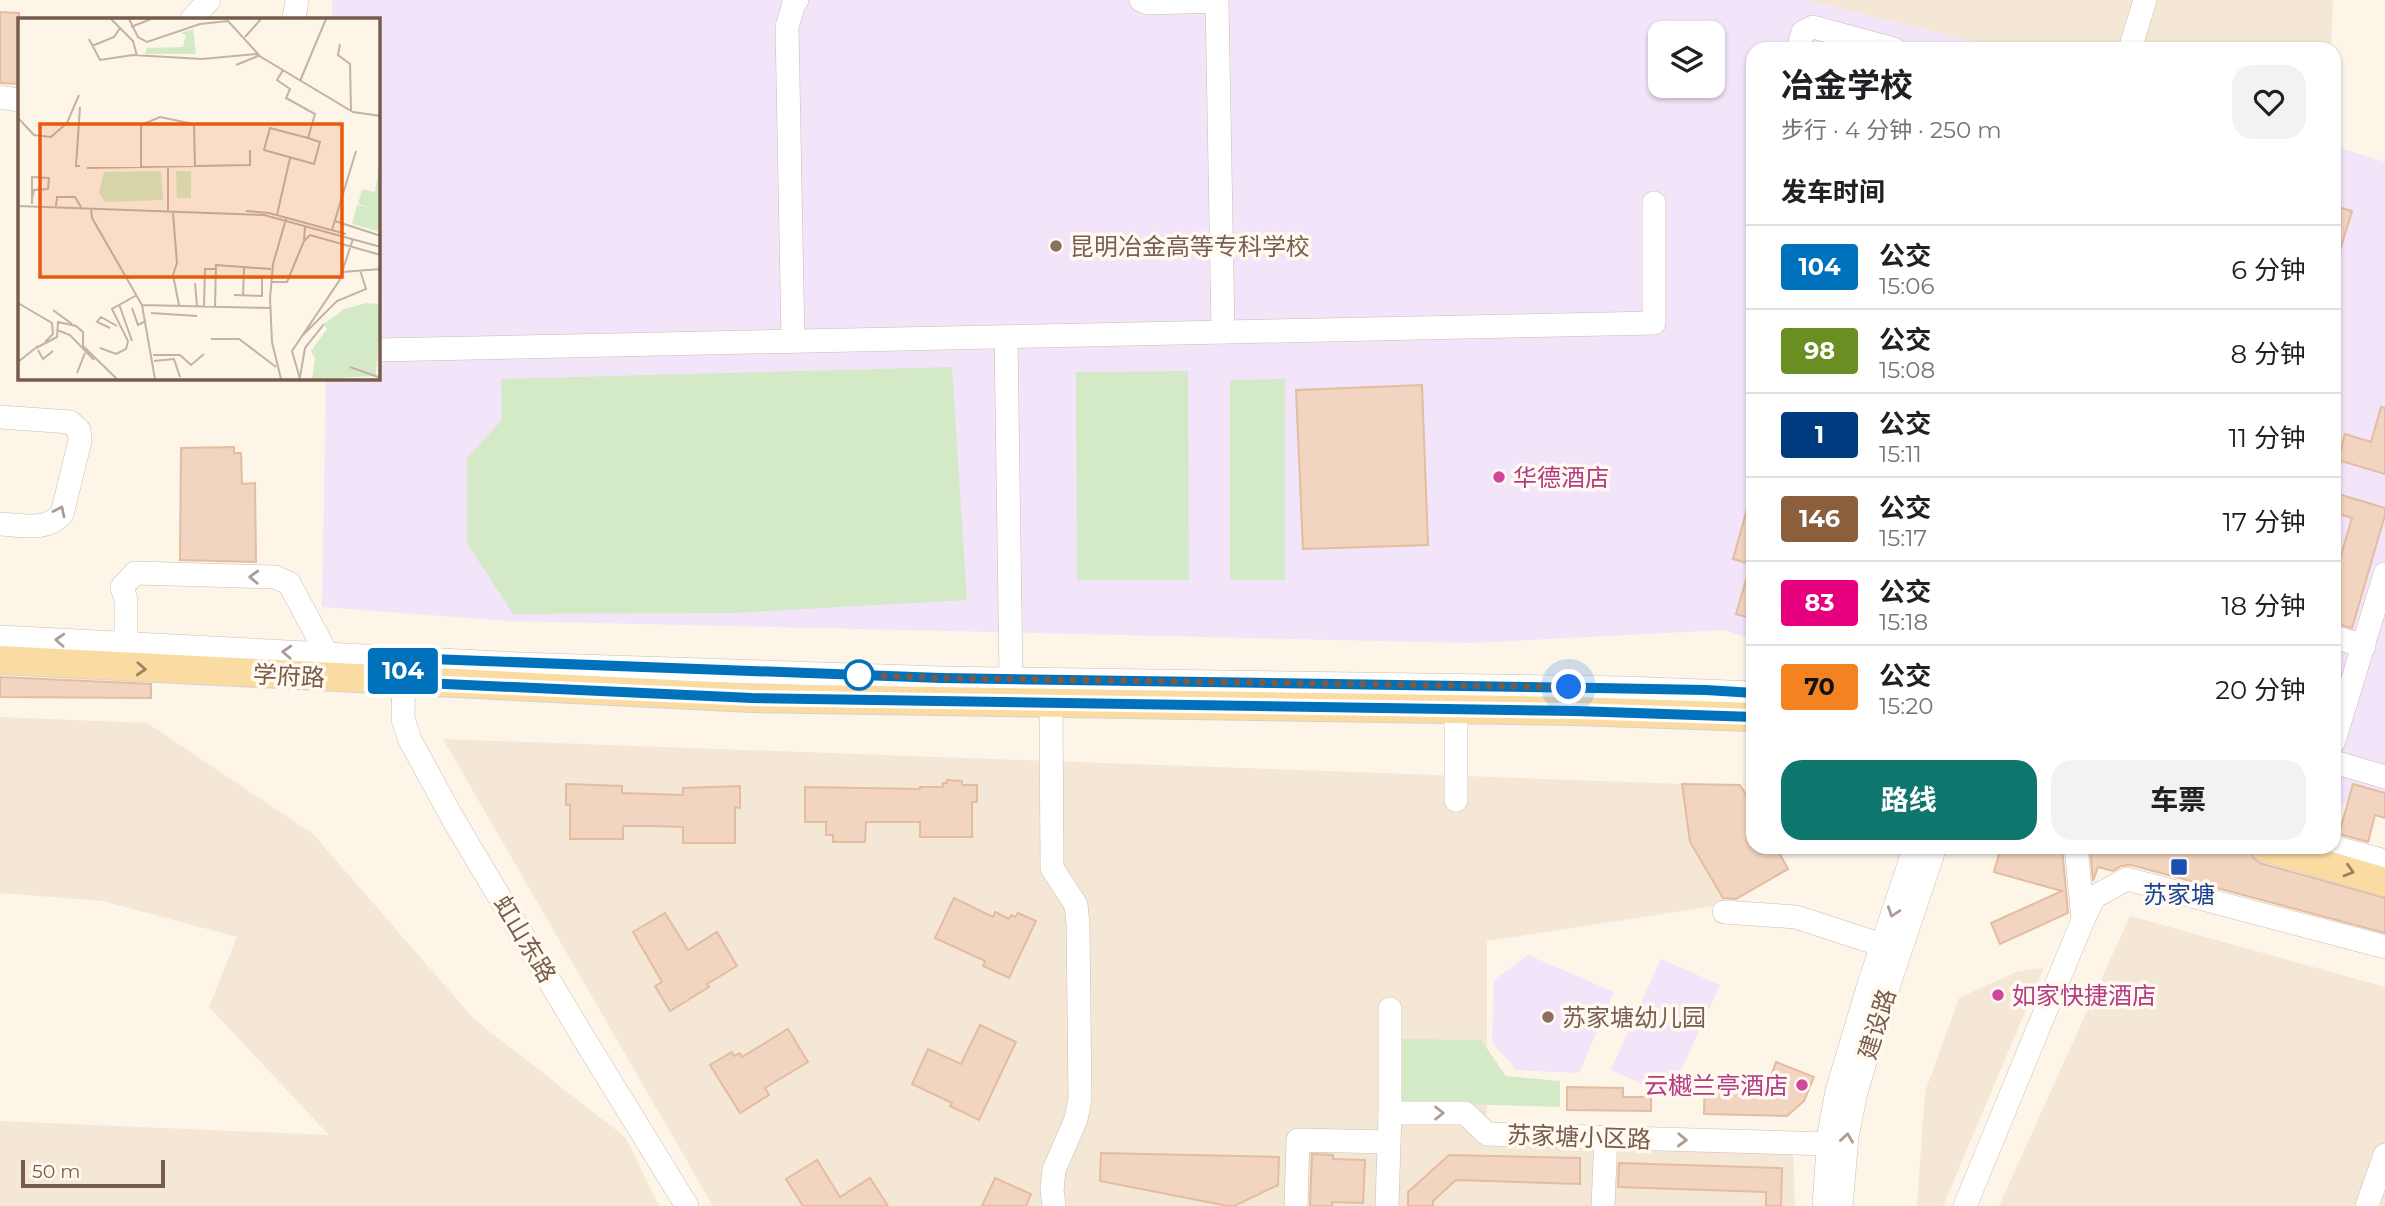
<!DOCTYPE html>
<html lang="zh">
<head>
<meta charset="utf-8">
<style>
	:root { --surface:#fff; --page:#f2f2f2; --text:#202124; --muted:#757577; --line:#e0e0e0; --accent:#0f766e }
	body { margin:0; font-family:Montserrat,"Noto Sans SC",sans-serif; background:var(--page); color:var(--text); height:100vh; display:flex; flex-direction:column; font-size:26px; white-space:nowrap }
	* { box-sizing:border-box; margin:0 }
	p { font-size:23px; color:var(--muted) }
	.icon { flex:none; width:38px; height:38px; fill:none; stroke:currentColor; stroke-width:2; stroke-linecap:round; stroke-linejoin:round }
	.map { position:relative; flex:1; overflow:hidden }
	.drawer { position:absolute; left:1746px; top:42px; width:595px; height:812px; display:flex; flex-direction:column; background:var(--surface); border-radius:21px; box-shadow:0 2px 5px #0004 }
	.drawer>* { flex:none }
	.badge { padding:0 14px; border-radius:5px; font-size:24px; line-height:46px }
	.buttons { position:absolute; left:1648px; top:21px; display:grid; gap:14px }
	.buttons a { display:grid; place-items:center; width:77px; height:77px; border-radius:14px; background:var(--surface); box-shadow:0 2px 5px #0004; font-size:35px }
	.scale { position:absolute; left:21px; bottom:18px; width:144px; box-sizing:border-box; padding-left:7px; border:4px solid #775c4c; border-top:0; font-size:19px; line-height:24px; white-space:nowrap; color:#775c4c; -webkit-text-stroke:5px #fff9ef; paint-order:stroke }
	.you { position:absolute; width:35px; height:35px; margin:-18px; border:5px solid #fff; border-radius:50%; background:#1a73e8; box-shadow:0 0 0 10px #1a73e833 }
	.map>.badge { position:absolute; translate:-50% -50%; box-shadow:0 0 0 4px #fff }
	h2 { padding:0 35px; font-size:26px; line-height:63px }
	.round { display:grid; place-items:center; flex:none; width:74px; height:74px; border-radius:21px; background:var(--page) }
	.summary { display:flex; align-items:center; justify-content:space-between; height:119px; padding:0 35px }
	h1 { font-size:33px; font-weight:700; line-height:52px }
	.primary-button { display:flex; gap:14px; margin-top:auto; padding:14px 35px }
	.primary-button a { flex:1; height:80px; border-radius:21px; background:var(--accent); color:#fff; font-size:28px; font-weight:700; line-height:80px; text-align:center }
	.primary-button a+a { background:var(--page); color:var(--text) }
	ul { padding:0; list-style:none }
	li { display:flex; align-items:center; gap:21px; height:84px; padding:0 35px; border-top:2px solid var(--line) }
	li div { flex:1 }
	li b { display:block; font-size:26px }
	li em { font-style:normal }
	li .badge { min-width:77px; font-weight:700; text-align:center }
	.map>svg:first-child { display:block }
	.residential { fill:#f4e7d6 }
	.education { fill:#f2e4f9; fill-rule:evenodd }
	.green { fill:#d4eac6 }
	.building { fill:#f2d5c0; stroke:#e4bca0; stroke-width:2 }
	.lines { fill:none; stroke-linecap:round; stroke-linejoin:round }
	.minor-casing { stroke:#cebdae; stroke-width:24 }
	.major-casing { stroke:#d9d1cd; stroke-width:30 }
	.minor { stroke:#fff; stroke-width:23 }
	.major { stroke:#fadca2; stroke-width:28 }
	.oneway { stroke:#ad9d94 }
	.oneway2 { stroke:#9e8266 }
	.line-casing { stroke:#fff; stroke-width:16 }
	.line { stroke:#0072bc; stroke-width:10 }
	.walk { stroke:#775c4c; stroke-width:7; stroke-dasharray:0 12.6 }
	.education-dot { fill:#8d6e63; stroke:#fff9ef; stroke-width:2.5 }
	.hotel-dot { fill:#d1479c; stroke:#fff9ef; stroke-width:2.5 }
	.stop-dot { fill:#fff; stroke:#0072bc; stroke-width:3.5 }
	.transit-dot { fill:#1a4fb4; stroke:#fff9ef; stroke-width:2.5 }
	.labels { text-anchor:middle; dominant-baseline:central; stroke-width:7; stroke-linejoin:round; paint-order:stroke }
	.education-label { font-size:24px; fill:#785e54; stroke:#fff9ef; text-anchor:start }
	.hotel-label { font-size:24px; fill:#b23c85; stroke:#fff9ef; text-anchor:start }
	.street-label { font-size:24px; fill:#775c4c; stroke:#fff9ef }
	.transit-label { font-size:24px; fill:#164399; stroke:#fff9ef }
	.inset-road { fill:none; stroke:#c3b3a5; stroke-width:2 }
	.view { fill:#e8590c; fill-opacity:0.15; stroke:#e8590c; stroke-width:3.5 }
	.inset-edge { fill:none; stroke:#775c4c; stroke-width:3.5 }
</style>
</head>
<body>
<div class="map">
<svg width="2385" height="1206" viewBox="0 0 2385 1206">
	<rect width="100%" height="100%" fill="#fcf5e8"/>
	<!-- residential -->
	<g class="residential">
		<polygon points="1805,0 2333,0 2331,49 2003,49"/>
		<polygon points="0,717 147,723 313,834 474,1019 626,1138 659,1206 0,1206 0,1121 329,1135 209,1007 237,937 103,901 0,893"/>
		<polygon points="443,739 1682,784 1690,842 1727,904 1487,941 1487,1134 1793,1144 1795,1206 713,1206"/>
		<polygon points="2130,916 2385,987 2385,1206 1999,1206"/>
		<polygon points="2044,967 1943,1206 1917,1206 1925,1092 1959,998 2016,972"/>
	</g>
	<!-- education -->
	<g class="education">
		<path d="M 332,0 L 1805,0 L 2003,49 L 1754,49 L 1753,639 L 1723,630 L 1472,643 L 510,621 L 322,607 L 326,378 L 378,378 L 378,19 L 332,19 ZM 1661,33 L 1713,33 L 1713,86 L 1661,86 Z"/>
		<polygon points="2334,146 2385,162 2385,816 2335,801"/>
		<polygon points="1528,955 1614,992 1579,1073 1516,1070 1492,1042 1494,980"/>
		<polygon points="1661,959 1720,985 1669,1096 1611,1070"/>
	</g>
	<!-- green -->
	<g class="green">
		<polygon points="952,367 967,600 731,613 513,614 467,543 467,458 502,420 501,379"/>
		<polygon points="1188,371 1189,580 1077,580 1076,372"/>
		<polygon points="1285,379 1285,580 1230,580 1230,380"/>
		<polygon points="1401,1039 1481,1040 1506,1076 1560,1081 1560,1107 1401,1102"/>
	</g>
	<!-- building -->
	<g class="building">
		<polygon points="0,12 19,13 19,84 0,83"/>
		<polygon points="2334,206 2352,211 2338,257 2334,256"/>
		<polygon points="1422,385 1428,545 1303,549 1296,390"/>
		<polygon points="2381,407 2385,408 2385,474 2338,460 2345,434 2371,442"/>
		<polygon points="234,447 234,453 241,453 242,484 255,483 256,562 180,560 181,448"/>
		<polygon points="2338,494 2385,508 2385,515 2352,628 2334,623 2334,579 2352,518 2334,512"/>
		<polygon points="1749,502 1754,502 1754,565 1733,559"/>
		<polygon points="1749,570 1754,570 1754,619 1736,614"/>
		<polygon points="0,677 151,684 151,698 0,697"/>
		<polygon points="947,780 962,781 962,785 977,785 977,802 972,802 972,837 920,837 920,822 866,822 865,842 833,842 833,835 826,835 826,822 805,822 805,787 920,789 920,787 943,787 943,783 947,783"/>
		<polygon points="566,784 622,786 622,793 683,795 683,788 740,786 740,808 735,807 735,843 683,843 683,827 653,826 623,826 623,839 570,839 570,805 566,805"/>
		<polygon points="1682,784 1740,785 1754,808 1754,847 1776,847 1788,869 1736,899 1723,898 1690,842"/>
		<polygon points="2353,784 2385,793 2385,818 2375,815 2368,842 2339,834"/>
		<polygon points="2001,847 2062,847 2068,913 2000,944 1991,923 2062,891 1994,872"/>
		<polygon points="2090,847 2249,847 2253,858 2260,863 2385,898 2385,933 2131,865 2121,866 2113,871 2098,867 2093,881"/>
		<polygon points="954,898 993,917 995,912 1009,919 1011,915 1015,917 1018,913 1036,921 1009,978 983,966 985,961 935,938"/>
		<polygon points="665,913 688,950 717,932 737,966 707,984 709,987 670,1011 655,986 662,982 633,932"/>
		<polygon points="980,1025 1016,1042 979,1120 950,1106 952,1103 912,1084 928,1049 961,1064"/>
		<polygon points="788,1029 808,1062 765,1088 769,1095 740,1113 710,1065 732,1052 734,1056 740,1053 742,1057"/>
		<polygon points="1776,1062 1814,1077 1804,1101 1787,1116 1704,1114 1705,1079 1769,1081"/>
		<polygon points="1567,1087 1623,1088 1623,1097 1651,1097 1651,1111 1567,1110"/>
		<polygon points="1101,1153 1279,1157 1278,1185 1234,1206 1228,1206 1100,1181"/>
		<polygon points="1312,1154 1333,1155 1333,1159 1365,1160 1363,1203 1332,1202 1332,1206 1310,1206"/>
		<polygon points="1449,1155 1580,1158 1580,1184 1456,1180 1433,1201 1433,1206 1408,1206 1408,1192"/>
		<polygon points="817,1160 840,1197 870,1178 888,1206 803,1206 786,1179"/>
		<polygon points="1619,1163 1782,1168 1781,1206 1766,1206 1766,1192 1618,1187"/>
		<polygon points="995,1178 1031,1194 1026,1206 982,1206"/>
	</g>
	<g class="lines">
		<!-- minor casing -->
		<g class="minor-casing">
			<g id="minor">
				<polyline points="1141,0 1148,3 1217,1 1223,332"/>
				<polyline points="192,19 209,0"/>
				<polyline points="294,19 297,0"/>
				<polyline points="1798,49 1803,32 1813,27 1894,49"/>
				<polyline points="2130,49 2145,0"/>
				<polyline points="0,97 19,100"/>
				<polyline points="1006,337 1011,679"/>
				<polyline points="793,341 787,27 794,3 797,0"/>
				<polyline points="378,350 1654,323 1654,203"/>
				<path d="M 0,417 L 70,422 L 79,430 L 80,441 L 62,514 C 45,532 22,525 0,524"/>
				<polyline points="0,637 519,664 941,678 1625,688 1754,693"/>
				<polyline points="2334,637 2364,646"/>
				<polyline points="126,644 126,600 122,587 135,573 275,577 289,583 327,654"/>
				<polyline points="404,665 403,719 410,740 453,819 583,1037 687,1206"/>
				<polyline points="1051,703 1052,868 1076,905 1078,924 1080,1099 1076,1119 1054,1170 1052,1190 1054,1206"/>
				<polyline points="2334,741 2385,574"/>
				<polyline points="2334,762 2385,777"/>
				<polyline points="1456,800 1456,710"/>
				<polyline points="2334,847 2385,861"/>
				<polyline points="1724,912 1796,917 1882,945"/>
				<polyline points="2083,920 2094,897 2127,879 2385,947"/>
				<polyline points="1390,1009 1390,1113"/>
				<polyline points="1296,1206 1298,1140 1389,1142"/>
				<polyline points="1387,1206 1390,1113 1465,1113 1487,1134 1827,1144"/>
				<polyline points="1603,1206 1606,1137"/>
				<polyline points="1824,1206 1829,1134 1837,1091 1869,984 1915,847"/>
				<polyline points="1841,1206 1847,1137 1856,1092 1887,990 1935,847"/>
				<polyline points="1965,1206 2083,920 2076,847"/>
				<polyline points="2367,1206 2385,1155"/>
			</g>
		</g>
		<!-- major casing -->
		<g class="major-casing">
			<g id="major">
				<polyline points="0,660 752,698 1575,711 1754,717"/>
				<polyline points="2265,847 2385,882"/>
			</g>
		</g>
		<!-- minor -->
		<use href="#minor" class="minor"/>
		<!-- major -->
		<use href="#major" class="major"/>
	</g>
	<!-- one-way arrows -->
	<defs><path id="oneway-chevron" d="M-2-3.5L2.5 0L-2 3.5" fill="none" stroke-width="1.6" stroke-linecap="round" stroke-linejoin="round" transform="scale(1.75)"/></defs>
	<g class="oneway">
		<use href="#oneway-chevron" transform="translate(60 511) rotate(-64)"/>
		<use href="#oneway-chevron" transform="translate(254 577) rotate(-178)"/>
		<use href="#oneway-chevron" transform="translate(60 640) rotate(-177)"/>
		<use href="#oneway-chevron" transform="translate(287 652) rotate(-177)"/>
		<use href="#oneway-chevron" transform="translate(1893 912) rotate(108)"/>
		<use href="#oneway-chevron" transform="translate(1439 1113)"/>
		<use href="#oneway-chevron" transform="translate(1847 1138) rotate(-82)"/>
		<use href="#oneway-chevron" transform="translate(1682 1140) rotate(2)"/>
	</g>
	<g class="oneway2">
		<use href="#oneway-chevron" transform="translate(141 669) rotate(3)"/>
		<use href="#oneway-chevron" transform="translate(2349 871) rotate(17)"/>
	</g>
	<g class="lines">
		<!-- line casing -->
		<g class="line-casing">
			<polyline id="line" points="1754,693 1706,690 1597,688 941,678 404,658 402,682 752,698 1575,711 1754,717"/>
		</g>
		<!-- line -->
		<use href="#line" class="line"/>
		<!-- walk -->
		<polyline class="walk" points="859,675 941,678 1569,687"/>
	</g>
	<!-- markers -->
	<g class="education-dot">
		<circle cx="1056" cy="246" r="7"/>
		<circle cx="1548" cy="1017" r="7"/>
	</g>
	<g class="hotel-dot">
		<circle cx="1499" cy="477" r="7"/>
		<circle cx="1998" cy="995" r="7"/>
		<circle cx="1802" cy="1085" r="7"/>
	</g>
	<circle class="stop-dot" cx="859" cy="675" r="14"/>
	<rect class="transit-dot" x="2170" y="858" width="18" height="18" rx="3.5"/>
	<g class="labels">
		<!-- education labels -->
		<g class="education-label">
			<text x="1070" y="246">昆明冶金高等专科学校</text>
			<text x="1562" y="1017">苏家塘幼儿园</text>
		</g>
		<!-- hotel labels -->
		<g class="hotel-label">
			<text x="1513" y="477">华德酒店</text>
			<text x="2012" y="995">如家快捷酒店</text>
			<text x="1788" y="1085" text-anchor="end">云樾兰亭酒店</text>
		</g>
		<!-- street labels -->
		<g class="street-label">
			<text transform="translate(289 676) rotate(3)">学府路</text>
			<text transform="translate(525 939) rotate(59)">虹山东路</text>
			<text transform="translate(1877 1024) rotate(-73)">建设路</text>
			<text transform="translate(1579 1137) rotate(2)">苏家塘小区路</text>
		</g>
		<!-- transit labels -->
		<g class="transit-label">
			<text x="2179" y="894">苏家塘</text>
		</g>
	</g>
	<!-- overview -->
	<g transform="translate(18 18)">
		<rect width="362" height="362" fill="#fcf5e8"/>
		<path d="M 175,11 L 178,36 L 127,36 L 129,30 L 165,29 L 168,17 L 163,15 ZM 362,142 L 362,214 L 334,206 L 339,187 L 352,189 L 340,186 L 344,171 L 357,174 ZM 143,153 L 145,182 L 87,184 L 81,175 L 86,154 ZM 158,153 L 173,153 L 173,180 L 159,180 ZM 349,285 L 360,286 L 362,301 L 358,358 L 294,361 L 297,340 L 293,333 L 309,311 L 306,306 L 326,291 Z" fill="#d4eac6"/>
		<path class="inset-road" d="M 93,1 L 115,23 L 119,38M 111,1 L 120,19 L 129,24 L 182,6 L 210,3 L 241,37M 113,9 L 133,1M 227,19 L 243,1M 71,21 L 82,42 L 115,37 L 184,41 L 238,36 L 335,94 L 363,98M 322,26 L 320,37 L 332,46 L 333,93M 74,28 L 96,19 L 102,10M 218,47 L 240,38M 265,52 L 259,62 L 272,71 L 268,80 L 297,96 L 290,120 L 302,124 L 296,146 L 246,132 L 252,110 L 290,120M 282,63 L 308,1M 62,89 L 58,148 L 62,148M 0,100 L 16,117 L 33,119 L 49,105 L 61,77M 123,149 L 123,107 L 142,99 L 176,106 L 177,148M 150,149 L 150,192M 69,150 L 232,147 L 232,132M 14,186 L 14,159 L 31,160 L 30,171 L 16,172 L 14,181M 0,188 L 246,197 L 363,229M 38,188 L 39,179 L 57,179 L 63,189M 73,190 L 74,200 L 124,287 L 137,361M 228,193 L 251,195 L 328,216M 155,195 L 159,245 L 155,257 L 161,287M 259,197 L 272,140M 317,203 L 363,218M 314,212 L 338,133M 286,223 L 292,217 L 363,237M 324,254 L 363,251M 253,264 L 269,264 L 286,223 L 287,208M 177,265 L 179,288M 216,277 L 244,278 L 244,260 L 225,259M 225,277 L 226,250M 0,285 L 34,305 L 35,316 L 27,324M 101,286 L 114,323M 124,287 L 252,290M 186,288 L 187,251 L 198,251M 197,288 L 198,247 L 253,251M 114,290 L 120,307 L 128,303M 35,292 L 54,306M 133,295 L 179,298M 92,310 L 79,304 L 83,299 L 99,308M 39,312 L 52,317 L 76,342M 285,317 L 319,283 L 348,271 L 342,252M 193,321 L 221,321 L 258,349M 18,330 L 39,319 L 40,304 L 58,308 L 65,314 L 65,328 L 99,361M 82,330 L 98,336 L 108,331 L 110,323 L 94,291 L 119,277M 20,332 L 25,341 L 35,333M 135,337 L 162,337 L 173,347 L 186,336M 136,343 L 156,341 L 162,359M 0,344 L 20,328M 332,349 L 363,360M 59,355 L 67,335M 282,359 L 287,330 L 306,306M 263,361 L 254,324 L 252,280 L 255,246 L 268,201M 282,361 L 274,333 L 321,263 L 335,221"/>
		<path class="view" d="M 22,106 L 324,106 L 324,259 L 22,259 Z"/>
		<rect width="362" height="362" class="inset-edge"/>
	</g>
</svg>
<div class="buttons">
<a><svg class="icon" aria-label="layers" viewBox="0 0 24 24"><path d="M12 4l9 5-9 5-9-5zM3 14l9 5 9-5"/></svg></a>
</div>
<div class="scale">50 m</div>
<div class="you" style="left:1569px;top:687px"></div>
<b class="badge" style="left:403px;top:671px;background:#0072bc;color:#fff">104</b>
<section class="drawer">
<div class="summary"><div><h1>冶金学校</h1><p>步行 · 4 分钟 · 250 m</p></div><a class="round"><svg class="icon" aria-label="heart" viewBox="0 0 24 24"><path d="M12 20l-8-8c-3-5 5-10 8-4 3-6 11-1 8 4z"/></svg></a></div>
<h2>发车时间</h2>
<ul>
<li><span class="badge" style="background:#0072bc;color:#fff">104</span><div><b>公交</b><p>15:06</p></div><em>6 分钟</em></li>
<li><span class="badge" style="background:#6b8e23;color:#fff">98</span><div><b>公交</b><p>15:08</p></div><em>8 分钟</em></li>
<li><span class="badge" style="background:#003b80;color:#fff">1</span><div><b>公交</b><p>15:11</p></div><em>11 分钟</em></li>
<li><span class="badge" style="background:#8b5e3c;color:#fff">146</span><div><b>公交</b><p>15:17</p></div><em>17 分钟</em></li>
<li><span class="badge" style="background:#e6007e;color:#fff">83</span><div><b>公交</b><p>15:18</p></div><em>18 分钟</em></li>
<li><span class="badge" style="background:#f58220;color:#111">70</span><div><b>公交</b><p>15:20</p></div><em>20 分钟</em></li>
</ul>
<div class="primary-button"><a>路线</a><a>车票</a></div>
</section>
</div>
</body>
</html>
